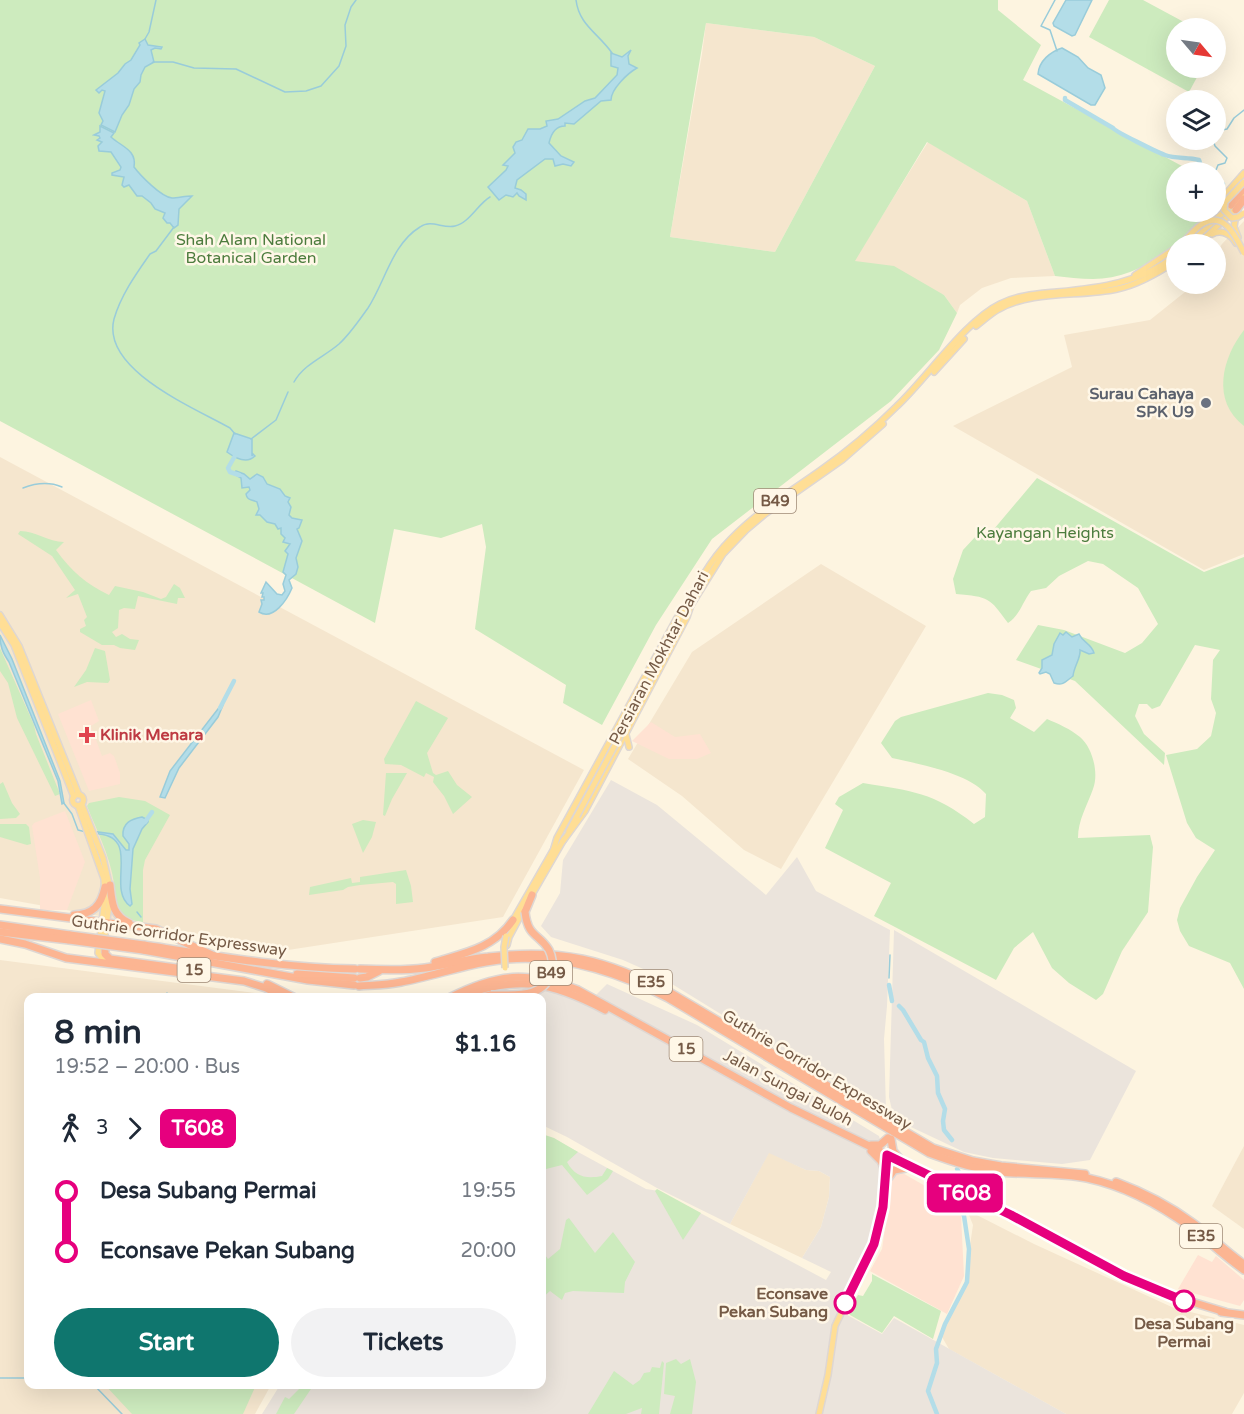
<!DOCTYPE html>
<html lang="en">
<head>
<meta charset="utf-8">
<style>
	:root { --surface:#fff; --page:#f2f2f3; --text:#1f2937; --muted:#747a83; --accent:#0f766e }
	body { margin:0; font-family:"Varela Round",sans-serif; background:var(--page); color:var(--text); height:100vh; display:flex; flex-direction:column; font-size:22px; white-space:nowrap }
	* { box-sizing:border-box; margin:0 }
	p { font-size:20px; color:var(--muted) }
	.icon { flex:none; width:33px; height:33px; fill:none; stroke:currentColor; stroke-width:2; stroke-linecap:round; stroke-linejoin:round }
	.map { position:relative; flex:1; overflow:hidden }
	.side { position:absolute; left:24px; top:993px; width:522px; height:396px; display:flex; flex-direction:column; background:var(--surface); border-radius:12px; box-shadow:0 6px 24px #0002 }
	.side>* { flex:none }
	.badge { padding:0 12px; border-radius:9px; font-size:21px; line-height:39px }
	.needle { width:39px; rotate:119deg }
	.controls { position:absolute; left:1166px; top:18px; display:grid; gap:12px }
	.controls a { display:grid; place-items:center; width:60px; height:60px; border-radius:50%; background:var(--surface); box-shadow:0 6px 24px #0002; font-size:30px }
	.map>.badge { position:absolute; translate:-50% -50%; box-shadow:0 0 0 3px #fff }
	.legs { display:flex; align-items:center; gap:9px; height:66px; padding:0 30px; font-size:20px }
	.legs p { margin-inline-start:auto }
	.headline { display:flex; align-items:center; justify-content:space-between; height:102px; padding:0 30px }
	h1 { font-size:33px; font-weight:800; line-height:45px }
	.action { display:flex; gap:12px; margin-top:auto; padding:12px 30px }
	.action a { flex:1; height:69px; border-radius:36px; background:var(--accent); color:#fff; font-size:24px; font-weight:800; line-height:69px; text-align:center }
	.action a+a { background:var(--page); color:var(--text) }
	ul { padding:0 30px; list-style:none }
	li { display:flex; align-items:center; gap:21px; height:60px; font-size:22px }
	li i { display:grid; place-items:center; width:9px; height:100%; margin:0 8px; background:currentColor }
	li i::after { content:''; width:15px; height:15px; margin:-8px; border:4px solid; border-radius:50%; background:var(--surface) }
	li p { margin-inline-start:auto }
	li:first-child i { background:linear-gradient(#0000 50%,currentColor 0) }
	li:last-child i { background:linear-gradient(currentColor 50%,#0000 0) }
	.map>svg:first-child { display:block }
	.residential { fill:#f5e6ce }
	.commercial { fill:#ffe2d2 }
	.industrial { fill:#ebe4dc }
	.green { fill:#cdebbe; fill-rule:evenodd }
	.water { fill:#b3dde8; stroke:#99ccda; stroke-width:1.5 }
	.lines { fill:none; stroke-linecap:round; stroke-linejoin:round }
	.stream { stroke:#99ccda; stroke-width:1.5 }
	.river { stroke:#b3dde8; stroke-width:4.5 }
	.major-casing { stroke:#ded7d3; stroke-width:8 }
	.highway-casing { stroke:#ded7d3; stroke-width:10 }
	.major { stroke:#ffde95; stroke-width:5 }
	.highway { stroke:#fcb592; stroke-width:7 }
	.major-bridge-casing { stroke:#ded7d3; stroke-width:8; stroke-linecap:butt }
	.highway-bridge-casing { stroke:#ded7d3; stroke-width:10; stroke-linecap:butt }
	.major-bridge { stroke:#ffde95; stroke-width:5 }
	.highway-bridge { stroke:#fcb592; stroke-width:7 }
	.line-1-casing { stroke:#fff; stroke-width:14 }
	.line-1 { stroke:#e6007e; stroke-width:9 }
	.worship-dot { fill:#6b7280; stroke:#fff7e7; stroke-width:2 }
	.health-dot { fill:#e0444e; stroke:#fff7e7; stroke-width:2 }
	.stop-1-dot { fill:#fff; stroke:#e6007e; stroke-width:3 }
	.labels { text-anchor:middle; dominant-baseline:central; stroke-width:5; stroke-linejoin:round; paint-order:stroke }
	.shield { fill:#fff7e7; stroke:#9e8976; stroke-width:1.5 }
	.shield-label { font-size:15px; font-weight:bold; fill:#755a46 }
	.park-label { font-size:16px; fill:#4c7c3d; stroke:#fff7e7 }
	.worship-label { font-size:16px; font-weight:bold; fill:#5b616d; stroke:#fff7e7; text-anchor:end }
	.street-label { font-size:16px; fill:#755a46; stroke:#fff7e7 }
	.health-label { font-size:16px; font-weight:bold; fill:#be3a42; stroke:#fff7e7; text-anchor:start }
	.stop-label { font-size:16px; font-weight:bold; fill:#755a46; stroke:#fff7e7; text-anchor:end }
</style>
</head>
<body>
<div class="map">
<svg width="1244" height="1414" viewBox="0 0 1244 1414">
	<rect width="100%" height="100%" fill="#fdf4e0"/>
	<!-- residential -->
	<g class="residential">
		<polygon points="706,23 814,37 875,66 775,252 670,237 702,54"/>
		<polygon points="928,142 1027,201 1055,276 1011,278 982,288 960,305 957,313 944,295 854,261"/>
		<polygon points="1244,221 1244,554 1204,570 953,426 1072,367 1064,335 1150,320 1195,284 1215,284 1215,255 1222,244"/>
		<polygon points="0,457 584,770 503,917 288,950 0,898"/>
		<polygon points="821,564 926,626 781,869 744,850 682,796 628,759 692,652"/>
		<polygon points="0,960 255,993 263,997 28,998 28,1384 271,1385 255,1414 0,1414"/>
		<polygon points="1244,1146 1244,1229 1212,1206"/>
		<polygon points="769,1152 806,1170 819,1171 830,1177 829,1197 821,1227 802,1258 730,1224"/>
		<polygon points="967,1210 1034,1244 1174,1308 1244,1325 1244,1393 1232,1414 1066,1414 949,1349 942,1337 949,1316 964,1286 973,1225"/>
	</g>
	<!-- commercial -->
	<g class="commercial">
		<polygon points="91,700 99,721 91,726 102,756 110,753 114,756 120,773 120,784 89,791 58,714"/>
		<polygon points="651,722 675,737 700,734 711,753 697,759 669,759 632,741"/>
		<polygon points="65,811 85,862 67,910 40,910 40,878 32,826 34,823"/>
		<polygon points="899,1171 948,1199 961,1215 964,1276 947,1314 870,1271 882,1249 893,1173"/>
		<polygon points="1198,1255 1212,1262 1216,1256 1244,1280 1244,1300 1240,1306 1178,1289"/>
	</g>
	<!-- industrial -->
	<g class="industrial">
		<polygon points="611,780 657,805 766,895 797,857 816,891 890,930 887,1006 884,1039 886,1110 776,1048 659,976 623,960 551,937 541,926 560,893 563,860"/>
		<polygon points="894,930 1136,1071 1090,1160 1062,1164 993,1158 964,1152 894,1119 889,1097"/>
		<polygon points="607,984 697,1025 879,1136 882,1147 881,1203 872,1237 838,1310 882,1334 894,1318 1066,1414 262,1414 280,1385 542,1384 542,1137 556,1140 646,1189 659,1191 826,1280 831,1272 802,1258 821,1227 829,1197 830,1177 819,1171 806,1170 769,1153 730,1224 657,1188 567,1137 542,1125 542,998 535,997 544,990 563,995 586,1005"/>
	</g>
	<!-- green -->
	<g class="green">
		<path d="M 0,0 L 998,0 L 998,10 L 1041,45 L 1023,80 L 1193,172 L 1176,172 L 1176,212 L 1204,212 C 1202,223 1193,229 1185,237 C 1161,260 1127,279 1093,279 C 1080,279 1067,277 1055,276 L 1027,201 L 927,142 L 855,261 L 894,266 L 944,295 L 957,313 L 939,350 L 891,401 L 712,539 L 656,625 L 602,725 L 563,703 L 566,685 L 475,629 L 486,547 L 482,524 L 441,538 L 394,529 L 375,623 L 290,577 L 296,573 L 298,567 L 296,557 L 286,575 L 0,421 ZM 706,23 L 814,37 L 875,66 L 775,252 L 670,237 Z"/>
		<polygon points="1109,0 1143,0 1195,28 1176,28 1176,68 1202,68 1189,92 1089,37"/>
		<path d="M 1244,330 L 1244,426 C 1211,401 1222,358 1244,330 Z"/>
		<path d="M 1037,478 L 1204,572 L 1244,557 L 1244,989 L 1230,963 L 1189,946 L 1180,931 L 1177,920 L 1180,908 L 1197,877 L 1215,850 L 1196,838 L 1187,823 L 1166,755 L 1197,749 L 1211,736 L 1216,713 L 1211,699 L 1213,660 L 1220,650 L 1195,645 L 1160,706 L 1152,709 L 1147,704 L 1139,704 L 1135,716 L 1144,734 L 1165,753 L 1164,765 L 1075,681 L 1016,660 L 1038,625 L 1064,630 L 1125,653 L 1142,643 L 1158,624 L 1138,588 L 1103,564 L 1088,561 L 1059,576 L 1046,588 L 1031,591 C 1022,603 1020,615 1008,623 C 989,597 989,597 956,594 L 953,579 L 963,550 L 976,536 L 994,529 Z"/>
		<path d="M 20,531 C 36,531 48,542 64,542 L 56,550 C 71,571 86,584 109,595 L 115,586 L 143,592 L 161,599 L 166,597 L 174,584 L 180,588 L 185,598 L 178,598 L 177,604 L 138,596 L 135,609 L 124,608 L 119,610 L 118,628 L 112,632 L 116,637 L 122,634 L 130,639 L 139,640 L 135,650 L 120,648 L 114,645 L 102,645 L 80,632 L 80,629 L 86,626 L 84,620 L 87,617 L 78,594 L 66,598 L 75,590 L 52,556 L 18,534 Z"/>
		<polygon points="0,648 34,725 36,734 60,794 55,796 17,718 8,683 0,671"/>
		<polygon points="95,648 105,651 110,680 108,683 87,682 74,687 86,670"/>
		<path d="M 988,693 L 1002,695 L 1014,700 L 1016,708 L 1010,718 L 1034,732 L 1047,719 C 1059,724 1070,729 1080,737 C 1093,748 1099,774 1093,789 C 1087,806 1078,820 1078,838 L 1150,835 L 1153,847 L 1148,912 L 1122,951 L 1103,994 L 1096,1000 L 1069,983 L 1052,968 L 1033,932 L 1014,948 L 996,980 L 874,916 L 891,883 L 825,848 L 843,810 L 835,804 L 839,797 L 863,783 C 911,791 934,792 974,824 L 985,817 L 986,794 C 968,773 919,764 892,758 L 881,743 L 895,721 L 901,717 Z"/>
		<polygon points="416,701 448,718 427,753 433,773 436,775 448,771 457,785 472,797 453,814 444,796 433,782 434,777 426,773 424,777 401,765 385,764 384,759"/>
		<polygon points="386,773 407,773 392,799 385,816 383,815"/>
		<polygon points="3,782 12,803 20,814 16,818 0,819 0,784"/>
		<path d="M 119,797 L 145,801 L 170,815 L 145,860 L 143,870 L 143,923 C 134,920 124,919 118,910 C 113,903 115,891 114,883 C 110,856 97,831 87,806 L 89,803 Z"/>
		<polygon points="363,820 376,822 372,837 363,853 352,824"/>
		<polygon points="0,824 26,824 29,827 31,844 27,845 0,837"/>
		<polygon points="406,870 411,886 413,902 396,904 396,884 393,882 360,885 348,887 343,890 309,895 310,887 351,878 352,883 360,882 360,877"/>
		<path d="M 542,1134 L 554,1138 L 578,1152 L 567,1162 C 575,1177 586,1179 602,1176 L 607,1168 L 613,1171 L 608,1179 L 587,1195 L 562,1165 L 542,1170 Z"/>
		<polygon points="657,1189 701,1213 683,1240 655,1191"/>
		<polygon points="569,1218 595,1253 613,1232 635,1262 625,1282 624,1293 573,1291 565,1293 562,1300 550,1291 542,1298 542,1251 548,1259 560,1249 566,1220"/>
		<polygon points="872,1274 941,1311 933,1339 894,1316 882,1333 850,1315 848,1312 858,1295 863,1296 872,1281"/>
		<polygon points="676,1359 681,1364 690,1359 696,1382 692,1414 670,1414 675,1396 664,1394 666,1363"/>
		<polygon points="662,1361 664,1363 659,1414 641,1414 642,1408 626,1414 588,1414 614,1371 633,1385 640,1380 644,1373 650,1372 652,1367 660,1368"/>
		<polygon points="105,1385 256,1385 243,1414 132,1414"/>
		<polygon points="303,1385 313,1386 294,1414 276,1414 285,1397 289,1399"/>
	</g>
	<!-- water -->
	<g class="water">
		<polygon points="1066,0 1092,0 1075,35 1072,36 1054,26 1053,23"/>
		<polygon points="145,39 148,45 162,47 161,49 155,48 151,50 154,62 145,67 141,75 140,82 134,89 129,105 122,115 115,132 101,125 103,121 99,113 105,91 102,90 99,93 96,90 118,73 125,64 131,60 140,45 139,43"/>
		<path d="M 1062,48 L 1078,57 L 1088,68 L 1101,75 L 1105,88 L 1095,105 L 1091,105 L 1038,74 C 1039,61 1050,52 1062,48 Z"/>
		<path d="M 631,50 L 628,56 L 629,64 L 637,68 C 628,73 611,89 611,100 L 601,101 L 574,124 L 565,123 L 565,126 C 555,126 551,134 549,143 L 561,156 L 574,162 L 571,166 L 563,164 L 555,166 L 553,159 L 545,159 L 517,180 L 515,188 L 521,190 L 526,194 L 526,200 L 519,196 L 517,193 L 513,197 L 506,195 L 499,200 L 488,187 L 506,170 L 508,166 L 503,165 L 515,153 L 513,147 L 516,142 L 522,140 L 528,129 L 540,129 L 547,126 L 546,121 L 558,119 L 585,101 L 595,98 L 617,75 L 618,68 L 611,66 L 611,53 L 622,57 Z"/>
		<path d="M 100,126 L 114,133 L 111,137 C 122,147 137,150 134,167 C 140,175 161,197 172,198 C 178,198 185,196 192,196 L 179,209 L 178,225 L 174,228 L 170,223 L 167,223 L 163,218 L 165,213 L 155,209 L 151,203 L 142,196 L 137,196 L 129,185 L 124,187 L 122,185 L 124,177 L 112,175 L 112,173 L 120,170 L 121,167 L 111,152 L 99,151 L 98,146 L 102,142 L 97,140 L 100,138 L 99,136 L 94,135 L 100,132 Z"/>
		<path d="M 234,433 L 252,439 L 252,456 L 253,454 L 255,456 C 247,464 235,458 227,452 Z"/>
		<path d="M 236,471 L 244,474 L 250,479 L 257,474 L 263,477 L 267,484 L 280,489 L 285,496 L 290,498 L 288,502 L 291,507 L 289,515 L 292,518 L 302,520 L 299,528 L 297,529 L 302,541 L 296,558 L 298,567 L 296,574 L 289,580 L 292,588 C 287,600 273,621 259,612 L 262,604 L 261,600 L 264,600 L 264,597 L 262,597 L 263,593 L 261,593 L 266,582 L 277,594 L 282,595 L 285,591 L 283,584 L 286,575 L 283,572 L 288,554 L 285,551 L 290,544 L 283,542 L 285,538 L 281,534 L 281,528 L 278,529 L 275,524 L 267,522 L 260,515 L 256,515 L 259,509 L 257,502 C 252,499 247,501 246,494 L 250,490 L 249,487 L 242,488 L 241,478 L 234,474 Z"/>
		<path d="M 1066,632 L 1072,637 L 1079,634 C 1083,643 1091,643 1094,653 L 1089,654 L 1080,650 C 1081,658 1074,666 1073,676 C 1066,681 1064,686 1054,683 L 1050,674 L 1046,672 L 1040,674 L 1039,673 L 1042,668 L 1042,660 L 1052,655 L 1054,644 L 1060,633 L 1063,635 Z"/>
		<path d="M 0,635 L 12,659 L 60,781 L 64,803 L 62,804 L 58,781 L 9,662 C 3,653 0,647 0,635 Z"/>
		<polygon points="221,705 223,705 218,717 179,768 165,798 160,797 170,771"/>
		<path d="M 142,817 L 148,820 L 148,822 L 142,829 L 133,849 L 130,889 L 132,904 L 130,906 C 106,889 141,838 99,834 L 98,832 L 113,834 L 126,850 L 129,850 L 129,844 L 123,836 C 122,823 131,819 142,817 Z"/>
	</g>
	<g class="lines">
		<!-- stream -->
		<g class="stream">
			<path d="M 576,0 C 579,25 598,33 612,53"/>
			<polyline points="1055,0 1041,26 1050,30 1057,51"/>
			<polyline points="145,39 149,32 156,0"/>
			<polyline points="153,62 173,62 194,68 236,69 285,92 306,91 321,86 339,66 346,46 345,25 351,7 356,0"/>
			<polyline points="1215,136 1222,130 1227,129 1234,118 1244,110"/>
			<polyline points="1206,172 1208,170 1216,170 1218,165 1225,163 1227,158 1215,146 1213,140"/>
			<path d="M 174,227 L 156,251 L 150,254 C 136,274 121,295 114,319 C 101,370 195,408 230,428 L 235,434"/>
			<path d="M 294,382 C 304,364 324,357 339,344 C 350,334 360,319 368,308 C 385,282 392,244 420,227 C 431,219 443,229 455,226 C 469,223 478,204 490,197"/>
			<polyline points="251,439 276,420 288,392"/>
			<path d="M 23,488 C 36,483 50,482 62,487"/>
			<polyline points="63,802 72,814 78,830 86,832"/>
			<polyline points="137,912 141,917"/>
			<polyline points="889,978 890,955"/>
			<polyline points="167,993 168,998"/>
			<polyline points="0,1378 28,1378"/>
			<polyline points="93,1384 122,1414"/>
		</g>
		<!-- river -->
		<g class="river">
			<path d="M 1065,98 L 1065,100 L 1113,128 C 1116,132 1157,152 1165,155 C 1175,159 1188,157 1199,160 L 1201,166 L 1199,172"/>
			<polyline points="1215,181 1223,184"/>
			<polyline points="236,454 228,468 230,472 239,475"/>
			<polyline points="220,708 234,681"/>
			<polyline points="145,822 152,812"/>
			<polyline points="889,985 892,1001"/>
			<polyline points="899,1006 903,1010 921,1040 924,1042 928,1058 937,1076 938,1093 945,1109 943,1121 944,1130 952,1140"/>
			<polyline points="957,1169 959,1172 958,1180"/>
			<polyline points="937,1414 928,1391 937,1363 936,1349 945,1324 967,1282 969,1249 964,1216 956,1199"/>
		</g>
		<!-- major casing -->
		<g class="major-casing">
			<g id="major">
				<polyline points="1215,210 1224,196 1244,173"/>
				<polyline points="1236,214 1234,227 1238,237"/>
				<path d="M 1212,234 C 1221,229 1231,234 1236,243"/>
				<polyline points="1188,244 1244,194"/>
				<polyline points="1198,244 1238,207"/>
				<polyline points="1135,275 1176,248"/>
				<path d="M 976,326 C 984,320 991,313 999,309 C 1032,290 1081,297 1117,289 C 1138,285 1158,273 1176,261"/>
				<polyline points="934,372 964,339"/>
				<polyline points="690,607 723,554 746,530 765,514 842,460 883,424"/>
				<polyline points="0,615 19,646 79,795"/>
				<path d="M 678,622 C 693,593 707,563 731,539 C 758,511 790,492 821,470 C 848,451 874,429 897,406 C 927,378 965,321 1000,304 C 1018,295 1037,294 1057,292 C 1099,288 1142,283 1176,255"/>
				<polyline points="0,623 14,645 74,797"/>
				<polyline points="626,735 629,747"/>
				<circle cx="78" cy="800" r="5.5"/>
				<polyline points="82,805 103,858 110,888"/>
				<polyline points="78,806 104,879 105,898 98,953 105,962"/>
				<polyline points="569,831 577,816"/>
				<polyline points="563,841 585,811 687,617 691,605"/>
				<polyline points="554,848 557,838 677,618"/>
				<polyline points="530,898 564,839"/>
				<polyline points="512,922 555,847"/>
				<polyline points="104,942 110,898"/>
				<polyline points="507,945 509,937 524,909"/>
				<polyline points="819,1414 828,1375 835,1326 874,1244 883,1207 887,1154"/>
			</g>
		</g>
		<!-- highway casing -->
		<g class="highway-casing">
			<g id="highway">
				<polyline points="1231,205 1244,188"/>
				<polyline points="1236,210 1244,199"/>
				<path d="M 110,885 C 112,902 112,915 129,923"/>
				<polyline points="0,909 156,929 212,955"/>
				<polyline points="525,912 532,895"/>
				<path d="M 74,915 C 93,914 101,906 105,887"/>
				<polyline points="0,925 70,935"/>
				<polyline points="0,932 69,940"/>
				<polyline points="0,939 25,944 66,958 244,981 266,988 285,998"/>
				<polyline points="105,941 105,954 110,959 176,968"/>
				<path d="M 144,945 C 215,956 284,968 355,969"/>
				<polyline points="143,950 308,980 354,985"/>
				<path d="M 435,962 C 465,953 494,948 513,920"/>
				<path d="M 360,969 C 381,970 403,971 425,968 C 446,965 467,959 488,957 C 561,948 606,960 671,993 L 933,1148 L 973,1161 L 1001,1166 L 1085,1174"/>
				<polyline points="297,974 354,978"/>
				<polyline points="360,978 367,977 379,971"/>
				<polyline points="267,984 295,998"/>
				<path d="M 359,986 C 373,985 387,985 401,982 C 429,977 457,967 486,962 C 549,950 612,969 668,998 L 929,1153 C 953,1162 975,1169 1000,1172 C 1029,1175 1059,1172 1087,1178 C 1124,1186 1160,1205 1190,1227 C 1209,1241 1225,1257 1244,1270"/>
				<path d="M 458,997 C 518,975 550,981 605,1010"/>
				<path d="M 449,998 C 498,973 526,971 578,990 L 791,1108 L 1011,1215 L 1124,1276 L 1165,1294 L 1225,1312"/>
				<polyline points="477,998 491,995"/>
				<polyline points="891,1139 893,1151 899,1158"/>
				<polyline points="871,1145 880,1145 888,1138"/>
				<polyline points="871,1151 881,1161 885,1170"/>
				<polyline points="889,1177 894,1170 906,1168"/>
				<path d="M 1116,1182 C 1143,1192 1170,1206 1193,1223 C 1211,1236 1226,1252 1244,1264"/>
				<polyline points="1221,1312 1244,1315"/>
			</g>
		</g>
		<!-- major -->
		<use href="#major" class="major"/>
		<!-- highway -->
		<use href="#highway" class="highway"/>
		<!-- major-bridge casing -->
		<g class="major-bridge-casing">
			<g id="major-bridge">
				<polyline points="1244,182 1225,202 1224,210 1232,218 1238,217 1244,213"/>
				<path d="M 1181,244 C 1188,238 1194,229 1202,224 C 1224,210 1236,237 1244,253"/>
				<polyline points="577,816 680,624"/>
				<polyline points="505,968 504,947 506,936"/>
			</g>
		</g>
		<!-- highway-bridge casing -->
		<g class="highway-bridge-casing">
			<g id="highway-bridge">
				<polyline points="70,935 144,945"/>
				<polyline points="69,940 143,950"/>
				<path d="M 491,995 C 513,994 543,1000 551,973 C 554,966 552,956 549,950 C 539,933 528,938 525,912"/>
			</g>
		</g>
		<!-- major-bridge -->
		<use href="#major-bridge" class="major-bridge"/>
		<!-- highway-bridge -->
		<use href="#highway-bridge" class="highway-bridge"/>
	</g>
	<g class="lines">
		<!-- line-1 casing -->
		<g class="line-1-casing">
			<polyline id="line-1" points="845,1303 874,1244 883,1207 887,1155 1011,1215 1124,1276 1184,1301"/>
		</g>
		<!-- line-1 -->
		<use href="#line-1" class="line-1"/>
	</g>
	<!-- markers -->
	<circle class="worship-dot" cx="1206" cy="403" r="6"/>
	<path class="health-dot" d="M84 726h6v6h6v6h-6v6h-6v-6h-6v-6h6z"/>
	<g class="stop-1-dot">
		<circle cx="1184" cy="1301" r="10"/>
		<circle cx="845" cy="1303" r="10"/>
	</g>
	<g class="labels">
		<!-- shield labels -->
		<g class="shield">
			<rect x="754" y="489" width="42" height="24" rx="4.5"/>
			<rect x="177.5" y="958" width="33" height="24" rx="4.5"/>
			<rect x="530" y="961" width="42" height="24" rx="4.5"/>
			<rect x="630" y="970" width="42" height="24" rx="4.5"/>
			<rect x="669.5" y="1037" width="33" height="24" rx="4.5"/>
			<rect x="1180" y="1224" width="42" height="24" rx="4.5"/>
		</g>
		<g class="shield-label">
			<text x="775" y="501">B49</text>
			<text x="194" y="970">15</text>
			<text x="551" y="973">B49</text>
			<text x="651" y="982">E35</text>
			<text x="686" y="1049">15</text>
			<text x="1201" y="1236">E35</text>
		</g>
		<!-- park labels -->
		<g class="park-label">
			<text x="251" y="240">Shah Alam National<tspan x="251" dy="18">Botanical Garden</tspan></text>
			<text x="1045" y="533">Kayangan Heights</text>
		</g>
		<!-- worship labels -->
		<g class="worship-label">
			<text x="1194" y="394">Surau Cahaya<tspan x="1194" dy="18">SPK U9</tspan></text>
		</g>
		<!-- street labels -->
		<g class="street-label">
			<text transform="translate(659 658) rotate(-62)">Persiaran Mokhtar Dahari</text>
			<text transform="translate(179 936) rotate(8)">Guthrie Corridor Expressway</text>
			<text transform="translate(817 1070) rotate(31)">Guthrie Corridor Expressway</text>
			<text transform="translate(788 1088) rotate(28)">Jalan Sungai Buloh</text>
		</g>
		<!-- health labels -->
		<g class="health-label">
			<text x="100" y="735">Klinik Menara</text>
		</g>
		<!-- stop labels -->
		<g class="stop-label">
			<text x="828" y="1294">Econsave<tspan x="828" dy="18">Pekan Subang</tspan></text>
			<text x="1184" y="1324" text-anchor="middle">Desa Subang<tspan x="1184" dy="18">Permai</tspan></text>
		</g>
	</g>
</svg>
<div class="controls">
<a><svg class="needle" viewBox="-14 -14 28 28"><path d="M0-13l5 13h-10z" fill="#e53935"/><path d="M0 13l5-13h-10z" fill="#747a83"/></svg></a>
<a><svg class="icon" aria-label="layers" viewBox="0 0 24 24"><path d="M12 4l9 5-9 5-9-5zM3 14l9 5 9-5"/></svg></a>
<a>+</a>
<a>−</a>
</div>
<b class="badge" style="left:965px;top:1193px;background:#e6007e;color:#fff">T608</b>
<section class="side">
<div class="headline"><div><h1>8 min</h1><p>19:52 – 20:00 · Bus</p></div><b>$1.16</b></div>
<div class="legs"><svg class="icon" aria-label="walk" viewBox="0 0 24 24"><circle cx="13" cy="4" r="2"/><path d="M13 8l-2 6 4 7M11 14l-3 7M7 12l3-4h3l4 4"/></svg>3<svg class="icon" aria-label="forward" viewBox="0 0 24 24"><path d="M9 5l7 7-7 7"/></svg><b class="badge" style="background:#e6007e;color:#fff">T608</b></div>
<ul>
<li><i style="color:#e6007e"></i><b>Desa Subang Permai</b><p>19:55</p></li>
<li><i style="color:#e6007e"></i><b>Econsave Pekan Subang</b><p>20:00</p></li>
</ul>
<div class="action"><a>Start</a><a>Tickets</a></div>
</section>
</div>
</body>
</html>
